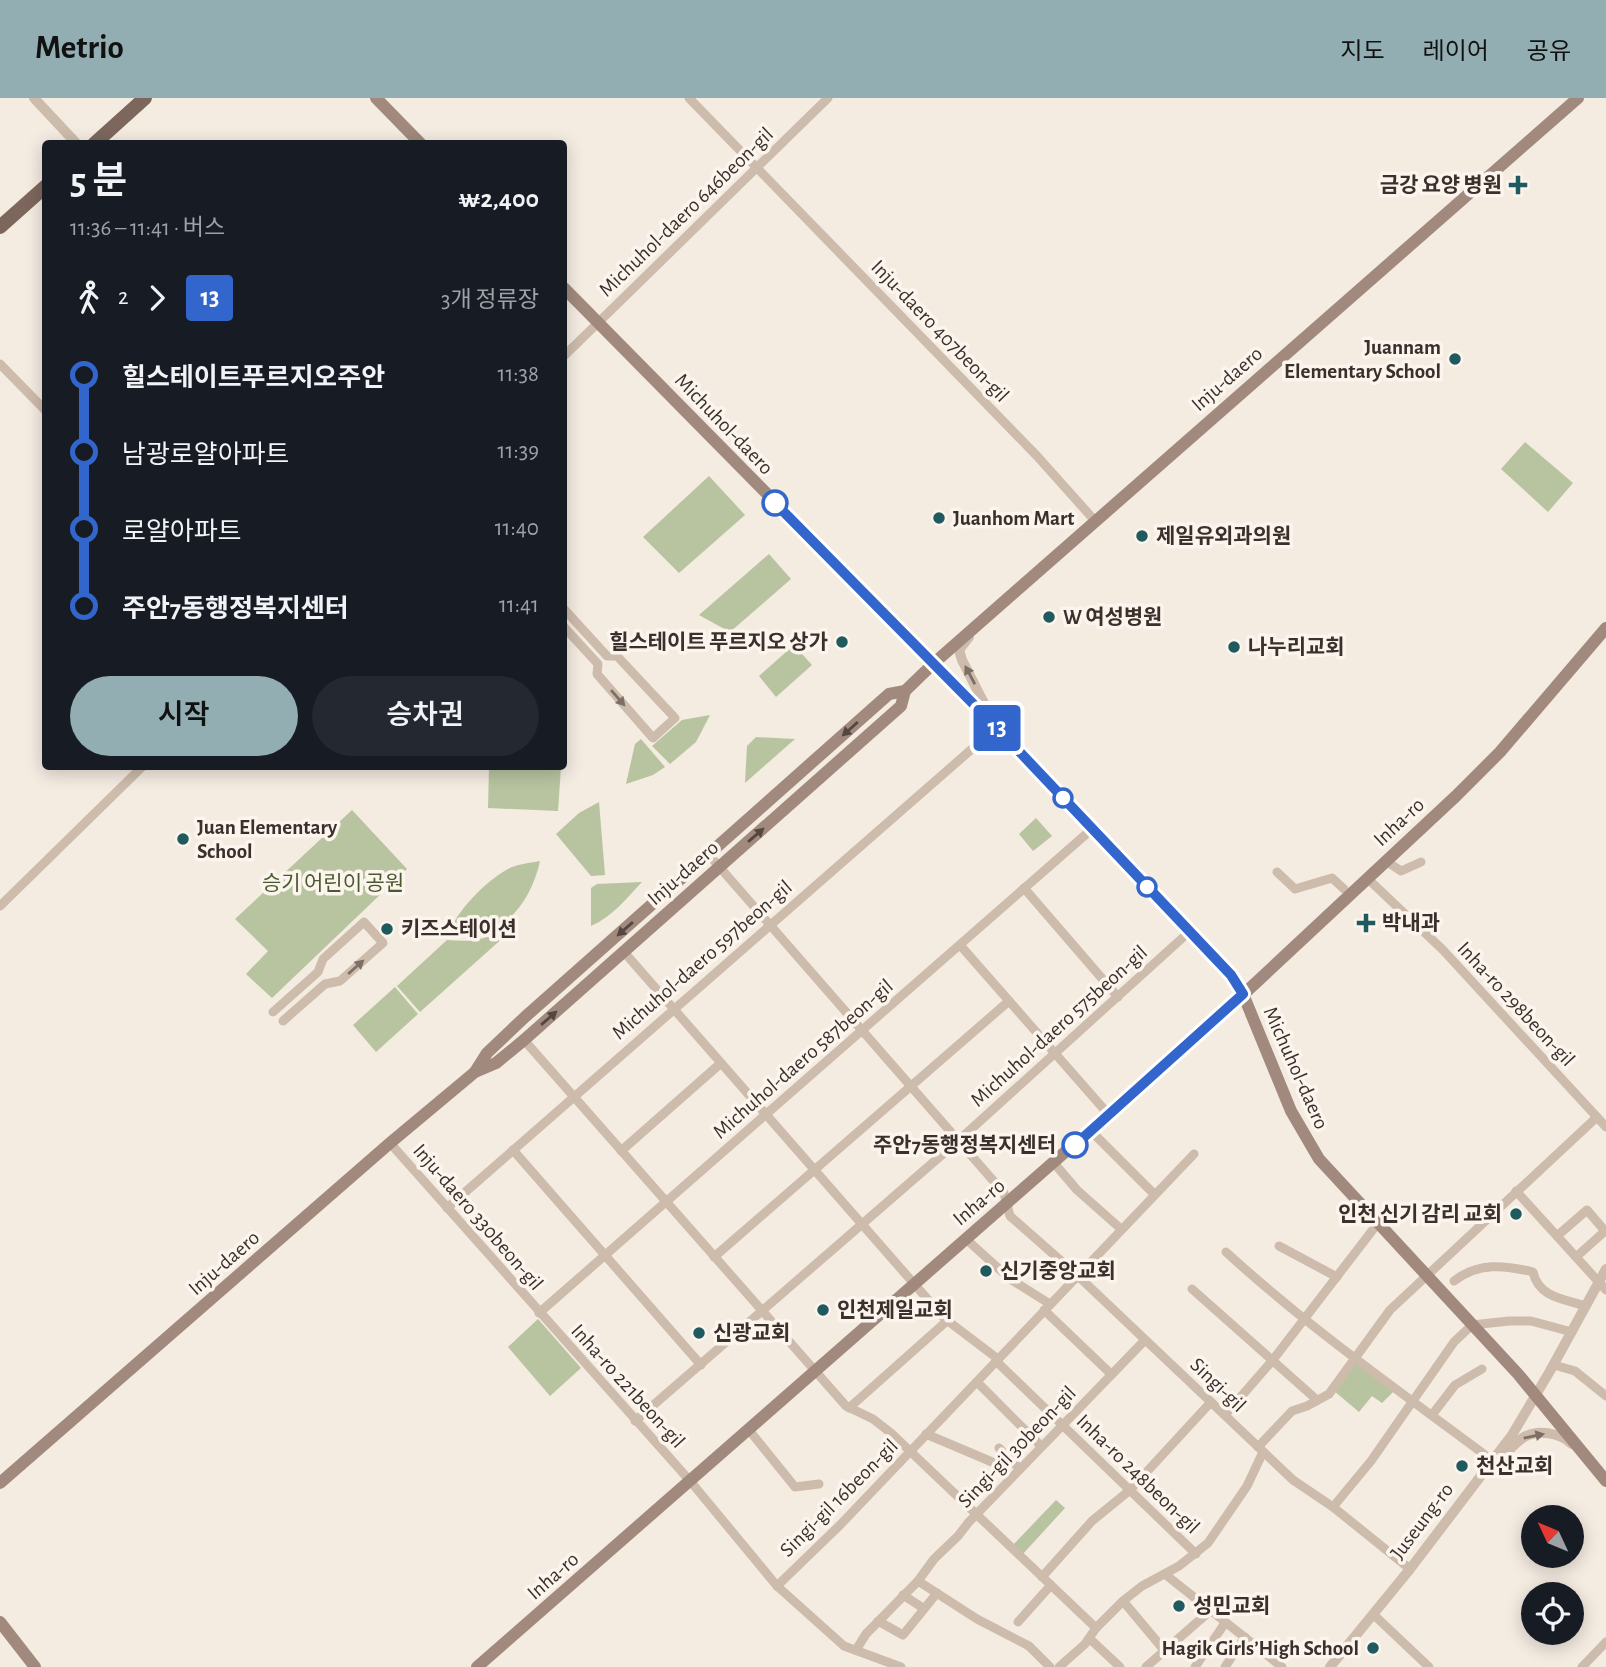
<!DOCTYPE html>
<html lang="ko">
<head>
<meta charset="utf-8">
<style>
	:root { --surface:#171b24; --page:#242831; --text:#f1f3f6; --muted:#9ea1a6; --accent:#92aeb2 }
	body { margin:0; font-family:"Alegreya Sans","Noto Sans KR",sans-serif; background:var(--page); color:var(--text); height:100vh; display:flex; flex-direction:column; font-size:26px; white-space:nowrap }
	* { box-sizing:border-box; margin:0 }
	p { font-size:23px; color:var(--muted) }
	.icon { flex:none; width:38px; height:38px; fill:none; stroke:currentColor; stroke-width:2; stroke-linecap:round; stroke-linejoin:round }
	.map { position:relative; flex:1; overflow:hidden }
	.panel { position:absolute; left:42px; top:42px; width:525px; height:630px; display:flex; flex-direction:column; background:var(--surface); border-radius:7px; box-shadow:0 4px 18px #0003 }
	.panel>* { flex:none }
	.badge { padding:0 14px; border-radius:5px; font-size:24px; line-height:46px }
	.needle { width:46px; rotate:314deg }
	.tools { position:absolute; left:1521px; top:1407px; display:grid; gap:14px }
	.tools a { display:grid; place-items:center; width:63px; height:63px; border-radius:50%; background:var(--surface); box-shadow:0 4px 18px #0003; font-size:35px }
	.map>.badge { position:absolute; translate:-50% -50%; box-shadow:0 0 0 4px #fff }
	.legs { display:flex; align-items:center; gap:10px; height:77px; padding:0 28px; font-size:23px }
	.legs p { margin-inline-start:auto }
	.summary { display:flex; align-items:center; justify-content:space-between; height:119px; padding:0 28px }
	h1 { font-size:38px; font-weight:600; line-height:52px }
	.cta { display:flex; gap:14px; margin-top:auto; padding:14px 28px }
	.cta a { flex:1; height:80px; border-radius:42px; background:var(--accent); color:#111; font-size:28px; font-weight:600; line-height:80px; text-align:center }
	.cta a+a { background:var(--page); color:var(--text) }
	ul { padding:0 28px; list-style:none }
	li { display:flex; align-items:center; gap:24px; height:77px; font-size:26px }
	li i { display:grid; place-items:center; width:10px; height:100%; margin:0 9px; background:currentColor }
	li i::after { content:''; width:18px; height:18px; margin:-9px; border:5px solid; border-radius:50%; background:var(--surface) }
	li p { margin-inline-start:auto }
	li:first-child i { background:linear-gradient(#0000 50%,currentColor 0) }
	li:last-child i { background:linear-gradient(currentColor 50%,#0000 0) }
	header { display:flex; align-items:center; gap:42px; box-sizing:border-box; height:98px; padding:0 35px; background:var(--accent); color:#111 }
	header strong { font-size:33px }
	nav { display:flex; gap:38px; margin-inline-start:auto; font-size:24px }
	.map>svg:first-child { display:block }
	.green { fill:#b8c4a0 }
	.lines { fill:none; stroke-linecap:round; stroke-linejoin:round }
	.minor { stroke:#cdbbac; stroke-width:9 }
	.tertiary { stroke:#cdbbac; stroke-width:10 }
	.secondary { stroke:#a18a7d; stroke-width:12 }
	.primary { stroke:#7d675c; stroke-width:14 }
	.oneway { fill:#7d6f65 }
	.oneway2 { fill:#544640 }
	.line-1-casing { stroke:#fff; stroke-width:16 }
	.line-1 { stroke:#36c; stroke-width:10 }
	.poi-dot { fill:#1f5a5e; stroke:#fbf5ee; stroke-width:2.5 }
	.stop-1-dot { fill:#fff; stroke:#36c; stroke-width:3.5 }
	.labels { text-anchor:middle; dominant-baseline:central; stroke-width:7; stroke-linejoin:round; paint-order:stroke }
	.poi-label { font-size:21px; font-weight:bold; fill:#3b302b; stroke:#fbf5ee; text-anchor:start }
	.street-label { font-size:21px; fill:#3b302b; stroke:#fbf5ee }
	.park-label { font-size:21px; fill:#4a5a2e; stroke:#fbf5ee }
	.stop-label { font-size:21px; font-weight:bold; fill:#3b302b; stroke:#fbf5ee; text-anchor:end }
</style>
</head>
<body>
<header>
<strong>Metrio</strong>
<nav><a>지도</a><a>레이어</a><a>공유</a></nav>
</header>
<div class="map">
<svg width="1606" height="1569" viewBox="0 0 1606 1569">
	<rect width="100%" height="100%" fill="#f4ebe1"/>
	<!-- green -->
	<g class="green">
		<polygon points="1525,344 1573,385 1548,414 1501,371"/>
		<polygon points="709,378 745,417 679,475 643,439"/>
		<polygon points="769,456 791,481 730,534 699,517"/>
		<polygon points="794,547 812,567 776,599 759,578"/>
		<polygon points="710,617 696,644 670,666 652,648 682,622"/>
		<polygon points="756,639 795,641 745,685 747,648"/>
		<polygon points="641,641 665,669 653,677 626,686 635,646"/>
		<polygon points="489,669 561,669 558,713 488,710"/>
		<polygon points="599,704 605,777 591,778 556,736 579,715"/>
		<polygon points="352,712 407,771 272,900 246,876 268,853 235,821"/>
		<polygon points="1036,720 1052,738 1033,753 1019,736"/>
		<path d="M 540,763 C 534,791 517,823 488,833 C 476,838 462,837 449,836 C 456,813 486,783 508,771 C 517,766 530,765 540,763 Z"/>
		<path d="M 642,784 C 627,800 612,819 591,828 L 591,790 L 597,786 Z"/>
		<path d="M 500,833 L 505,838 L 420,914 L 397,888 L 447,842 C 467,844 482,843 500,833 Z"/>
		<polygon points="395,889 418,916 376,954 353,927"/>
		<polygon points="538,1221 581,1270 550,1298 508,1249"/>
		<polygon points="1355,1261 1394,1293 1382,1305 1372,1298 1359,1314 1333,1292"/>
		<polygon points="1056,1402 1065,1410 1022,1457 1012,1448"/>
	</g>
	<g class="lines">
		<!-- minor -->
		<g class="minor">
			<polyline points="689,0 1037,358 1096,424"/>
			<polyline points="564,258 828,0"/>
			<polyline points="0,266 46,313"/>
			<polyline points="564,511 607,558 617,558 675,620 653,640 597,576 598,566 564,529"/>
			<polyline points="709,757 1004,1095 1010,1118 1077,1177 1293,1382 1333,1409 1410,1471"/>
			<polyline points="1386,763 1401,773 1421,764"/>
			<polyline points="1277,774 1295,791 1332,780 1344,791"/>
			<polyline points="1367,780 1443,852 1606,1029"/>
			<polyline points="1024,790 1118,899"/>
			<polyline points="0,808 143,668"/>
			<polyline points="960,847 1109,1017"/>
			<polyline points="624,854 944,1220 998,1261"/>
			<polyline points="273,914 318,874 323,861 364,824 383,845 340,883 325,886 283,923"/>
			<polyline points="524,942 846,1308 873,1321 891,1335 1096,1530"/>
			<polyline points="1091,1033 1154,1096"/>
			<polyline points="390,1045 691,1384 777,1488 844,1548 901,1569"/>
			<polyline points="513,1052 701,1267"/>
			<polyline points="621,1053 721,965"/>
			<polyline points="1054,1065 1077,1092 1121,1131"/>
			<polyline points="1516,1093 1606,1192"/>
			<polyline points="447,1110 997,629"/>
			<polyline points="1557,1138 1587,1112 1605,1133 1576,1159"/>
			<polyline points="966,1141 1010,1181 1050,1206"/>
			<polyline points="1279,1148 1337,1179"/>
			<path d="M 1226,1154 C 1309,1230 1401,1294 1492,1362"/>
			<polyline points="714,1159 1009,903"/>
			<path d="M 1454,1183 C 1478,1164 1505,1167 1533,1174 C 1539,1200 1564,1201 1586,1208"/>
			<polyline points="1192,1191 1317,1302"/>
			<polyline points="1044,1212 1111,1276"/>
			<polyline points="539,1215 1092,731"/>
			<polyline points="996,1263 1196,1456"/>
			<polyline points="1554,1267 1575,1273 1606,1298"/>
			<polyline points="977,1284 1041,1348"/>
			<polyline points="849,1310 948,1222"/>
			<polyline points="1225,1317 1272,1263 1378,1125"/>
			<polyline points="1432,1317 1455,1287 1482,1271"/>
			<polyline points="635,1323 959,1042 1189,834"/>
			<polyline points="749,1332 795,1389 819,1386"/>
			<polyline points="926,1336 992,1364"/>
			<polyline points="1258,1349 1292,1313 1307,1308 1329,1296 1390,1212 1597,1019"/>
			<polyline points="999,1350 1020,1371"/>
			<polyline points="1333,1409 1371,1363 1454,1244 1472,1227 1509,1223 1531,1223 1572,1234"/>
			<polyline points="1166,1477 1282,1569"/>
			<polyline points="1042,1479 1092,1423 1130,1392 1211,1304"/>
			<polyline points="918,1483 977,1521 1029,1548 1050,1569"/>
			<polyline points="777,1488 840,1427 1194,1056"/>
			<polyline points="903,1497 923,1510"/>
			<polyline points="1123,1503 1164,1552"/>
			<polyline points="1374,1517 1429,1569"/>
			<polyline points="878,1523 903,1537 937,1495"/>
			<polyline points="1018,1524 1051,1487"/>
			<polyline points="1089,1540 1120,1569"/>
			<polyline points="1175,1546 1198,1562"/>
			<polyline points="856,1552 866,1536 918,1483 934,1461 958,1438 968,1425 1145,1242"/>
			<polyline points="1059,1569 1085,1546 1096,1530 1123,1503 1142,1488 1179,1468 1208,1445 1247,1388 1263,1354"/>
			<polyline points="1146,1569 1210,1513"/>
			<polyline points="1195,1569 1225,1525"/>
			<polyline points="1225,1569 1245,1539"/>
			<polyline points="1582,1569 1606,1544"/>
		</g>
		<!-- tertiary -->
		<g class="tertiary">
			<polyline points="34,0 77,46"/>
			<polyline points="969,539 959,552 962,562 992,621"/>
			<path d="M 1492,1362 C 1509,1357 1511,1347 1524,1339 C 1539,1331 1560,1335 1572,1346"/>
			<polyline points="1330,1569 1410,1471 1512,1337 1550,1273 1606,1171"/>
		</g>
		<!-- secondary -->
		<g class="secondary">
			<polyline points="376,0 421,46"/>
			<polyline points="564,190 997,629 1231,877 1243,896 1291,1013 1319,1061 1518,1276 1606,1383"/>
			<polyline points="475,974 487,955 525,919 889,596 905,593 934,565 1578,0"/>
			<polyline points="0,1385 390,1045 475,974 496,965 524,942 901,608 905,593"/>
			<polyline points="0,1524 35,1569"/>
			<polyline points="477,1569 1217,921 1456,698 1500,654 1606,530"/>
		</g>
		<!-- primary -->
		<g class="primary">
			<polyline points="94,46 145,0"/>
			<polyline points="0,129 46,88"/>
		</g>
	</g>
	<!-- one-way arrows -->
	<defs><path id="oneway-solid" d="M-6-.8H1V-3.2L6.5 0L1 3.2V.8H-6Z" transform="scale(1.75)"/></defs>
	<g class="oneway">
		<use href="#oneway-solid" transform="translate(970 577) rotate(-118)"/>
		<use href="#oneway-solid" transform="translate(618 600) rotate(49)"/>
		<use href="#oneway-solid" transform="translate(356 869) rotate(-42)"/>
		<use href="#oneway-solid" transform="translate(1534 1338) rotate(-12)"/>
	</g>
	<g class="oneway2">
		<use href="#oneway-solid" transform="translate(850 631) rotate(138)"/>
		<use href="#oneway-solid" transform="translate(756 737) rotate(-41)"/>
		<use href="#oneway-solid" transform="translate(625 831) rotate(139)"/>
		<use href="#oneway-solid" transform="translate(549 920) rotate(-41)"/>
	</g>
	<g class="lines">
		<!-- line-1 casing -->
		<g class="line-1-casing">
			<polyline id="line-1" points="775,405 996,629 1231,877 1243,896 1075,1047"/>
		</g>
		<!-- line-1 -->
		<use href="#line-1" class="line-1"/>
	</g>
	<!-- markers -->
	<g class="poi-dot">
		<path d="M1514.5 76.5h7v7h7v7h-7v7h-7v-7h-7v-7h7z"/>
		<circle cx="1455" cy="261" r="7"/>
		<circle cx="939" cy="420" r="7"/>
		<circle cx="1142" cy="438" r="7"/>
		<circle cx="1049" cy="519" r="7"/>
		<circle cx="842" cy="544" r="7"/>
		<circle cx="1234" cy="549" r="7"/>
		<circle cx="183" cy="741" r="7"/>
		<path d="M1362.5 814.5h7v7h7v7h-7v7h-7v-7h-7v-7h7z"/>
		<circle cx="387" cy="831" r="7"/>
		<circle cx="1516" cy="1116" r="7"/>
		<circle cx="986" cy="1173" r="7"/>
		<circle cx="823" cy="1212" r="7"/>
		<circle cx="699" cy="1235" r="7"/>
		<circle cx="1462" cy="1368" r="7"/>
		<circle cx="1179" cy="1508" r="7"/>
		<circle cx="1373" cy="1550" r="7"/>
	</g>
	<g class="stop-1-dot">
		<circle cx="775" cy="405" r="12"/>
		<circle cx="1063" cy="700" r="9"/>
		<circle cx="1147" cy="789" r="9"/>
		<circle cx="1075" cy="1047" r="12"/>
	</g>
	<g class="labels">
		<!-- poi labels -->
		<g class="poi-label">
			<text x="1502" y="87" text-anchor="end">금강 요양 병원</text>
			<text x="1441" y="249" text-anchor="end">Juannam<tspan x="1441" dy="24">Elementary School</tspan></text>
			<text x="953" y="420">Juanhom Mart</text>
			<text x="1156" y="438">제일유외과의원</text>
			<text x="1063" y="519">W 여성병원</text>
			<text x="828" y="544" text-anchor="end">힐스테이트 푸르지오 상가</text>
			<text x="1248" y="549">나누리교회</text>
			<text x="197" y="729">Juan Elementary<tspan x="197" dy="24">School</tspan></text>
			<text x="1382" y="825">박내과</text>
			<text x="401" y="831">키즈스테이션</text>
			<text x="1502" y="1116" text-anchor="end">인천 신기 감리 교회</text>
			<text x="1000" y="1173">신기중앙교회</text>
			<text x="837" y="1212">인천제일교회</text>
			<text x="713" y="1235">신광교회</text>
			<text x="1476" y="1368">천산교회</text>
			<text x="1193" y="1508">성민교회</text>
			<text x="1359" y="1550" text-anchor="end">Hagik Girls’High School</text>
		</g>
		<!-- street labels -->
		<g class="street-label">
			<text transform="translate(686 114) rotate(-44)">Michuhol-daero 646beon-gil</text>
			<text transform="translate(940 233) rotate(46)">Inju-daero 407beon-gil</text>
			<text transform="translate(1227 281) rotate(-41)">Inju-daero</text>
			<text transform="translate(724 326) rotate(46)">Michuhol-daero</text>
			<text transform="translate(1399 724) rotate(-43)">Inha-ro</text>
			<text transform="translate(683 775) rotate(-41)">Inju-daero</text>
			<text transform="translate(702 862) rotate(-41)">Michuhol-daero 597beon-gil</text>
			<text transform="translate(1516 906) rotate(47)">Inha-ro 298beon-gil</text>
			<text transform="translate(1059 928) rotate(-42)">Michuhol-daero 575beon-gil</text>
			<text transform="translate(803 961) rotate(-41)">Michuhol-daero 587beon-gil</text>
			<text transform="translate(1296 970) rotate(66)">Michuhol-daero</text>
			<text transform="translate(979 1104) rotate(-40)">Inha-ro</text>
			<text transform="translate(478 1119) rotate(49)">Inju-daero 330beon-gil</text>
			<text transform="translate(224 1165) rotate(-41)">Inju-daero</text>
			<text transform="translate(1218 1287) rotate(44)">Singi-gil</text>
			<text transform="translate(628 1288) rotate(48)">Inha-ro 221beon-gil</text>
			<text transform="translate(1017 1349) rotate(-46)">Singi-gil 30beon-gil</text>
			<text transform="translate(1138 1376) rotate(44)">Inha-ro 248beon-gil</text>
			<text transform="translate(839 1400) rotate(-45)">Singi-gil 16beon-gil</text>
			<text transform="translate(1422 1423) rotate(-53)">Juseung-ro</text>
			<text transform="translate(553 1478) rotate(-41)">Inha-ro</text>
		</g>
		<!-- park labels -->
		<g class="park-label">
			<text x="333" y="785">승기 어린이 공원</text>
		</g>
		<!-- stop labels -->
		<g class="stop-label">
			<text x="1056" y="1047">주안7동행정복지센터</text>
		</g>
	</g>
</svg>
<div class="tools">
<a><svg class="needle" viewBox="-14 -14 28 28"><path d="M0-13l5 13h-10z" fill="#e53935"/><path d="M0 13l5-13h-10z" fill="#9ea1a6"/></svg></a>
<a><svg class="icon" aria-label="locate" viewBox="0 0 24 24"><circle cx="12" cy="12" r="6"/><path d="M12 2v4M12 18v4M2 12h4M18 12h4"/></svg></a>
</div>
<b class="badge" style="left:997px;top:630px;background:#36c;color:#fff">13</b>
<section class="panel">
<div class="summary"><div><h1>5 분</h1><p>11:36 – 11:41 · 버스</p></div><b>₩2,400</b></div>
<div class="legs"><svg class="icon" aria-label="walk" viewBox="0 0 24 24"><circle cx="13" cy="4" r="2"/><path d="M13 8l-2 6 4 7M11 14l-3 7M7 12l3-4h3l4 4"/></svg>2<svg class="icon" aria-label="forward" viewBox="0 0 24 24"><path d="M9 5l7 7-7 7"/></svg><b class="badge" style="background:#36c;color:#fff">13</b><p>3개 정류장</p></div>
<ul>
<li><i style="color:#36c"></i><b>힐스테이트푸르지오주안</b><p>11:38</p></li>
<li><i style="color:#36c"></i><span>남광로얄아파트</span><p>11:39</p></li>
<li><i style="color:#36c"></i><span>로얄아파트</span><p>11:40</p></li>
<li><i style="color:#36c"></i><b>주안7동행정복지센터</b><p>11:41</p></li>
</ul>
<div class="cta"><a>시작</a><a>승차권</a></div>
</section>
</div>
</body>
</html>
